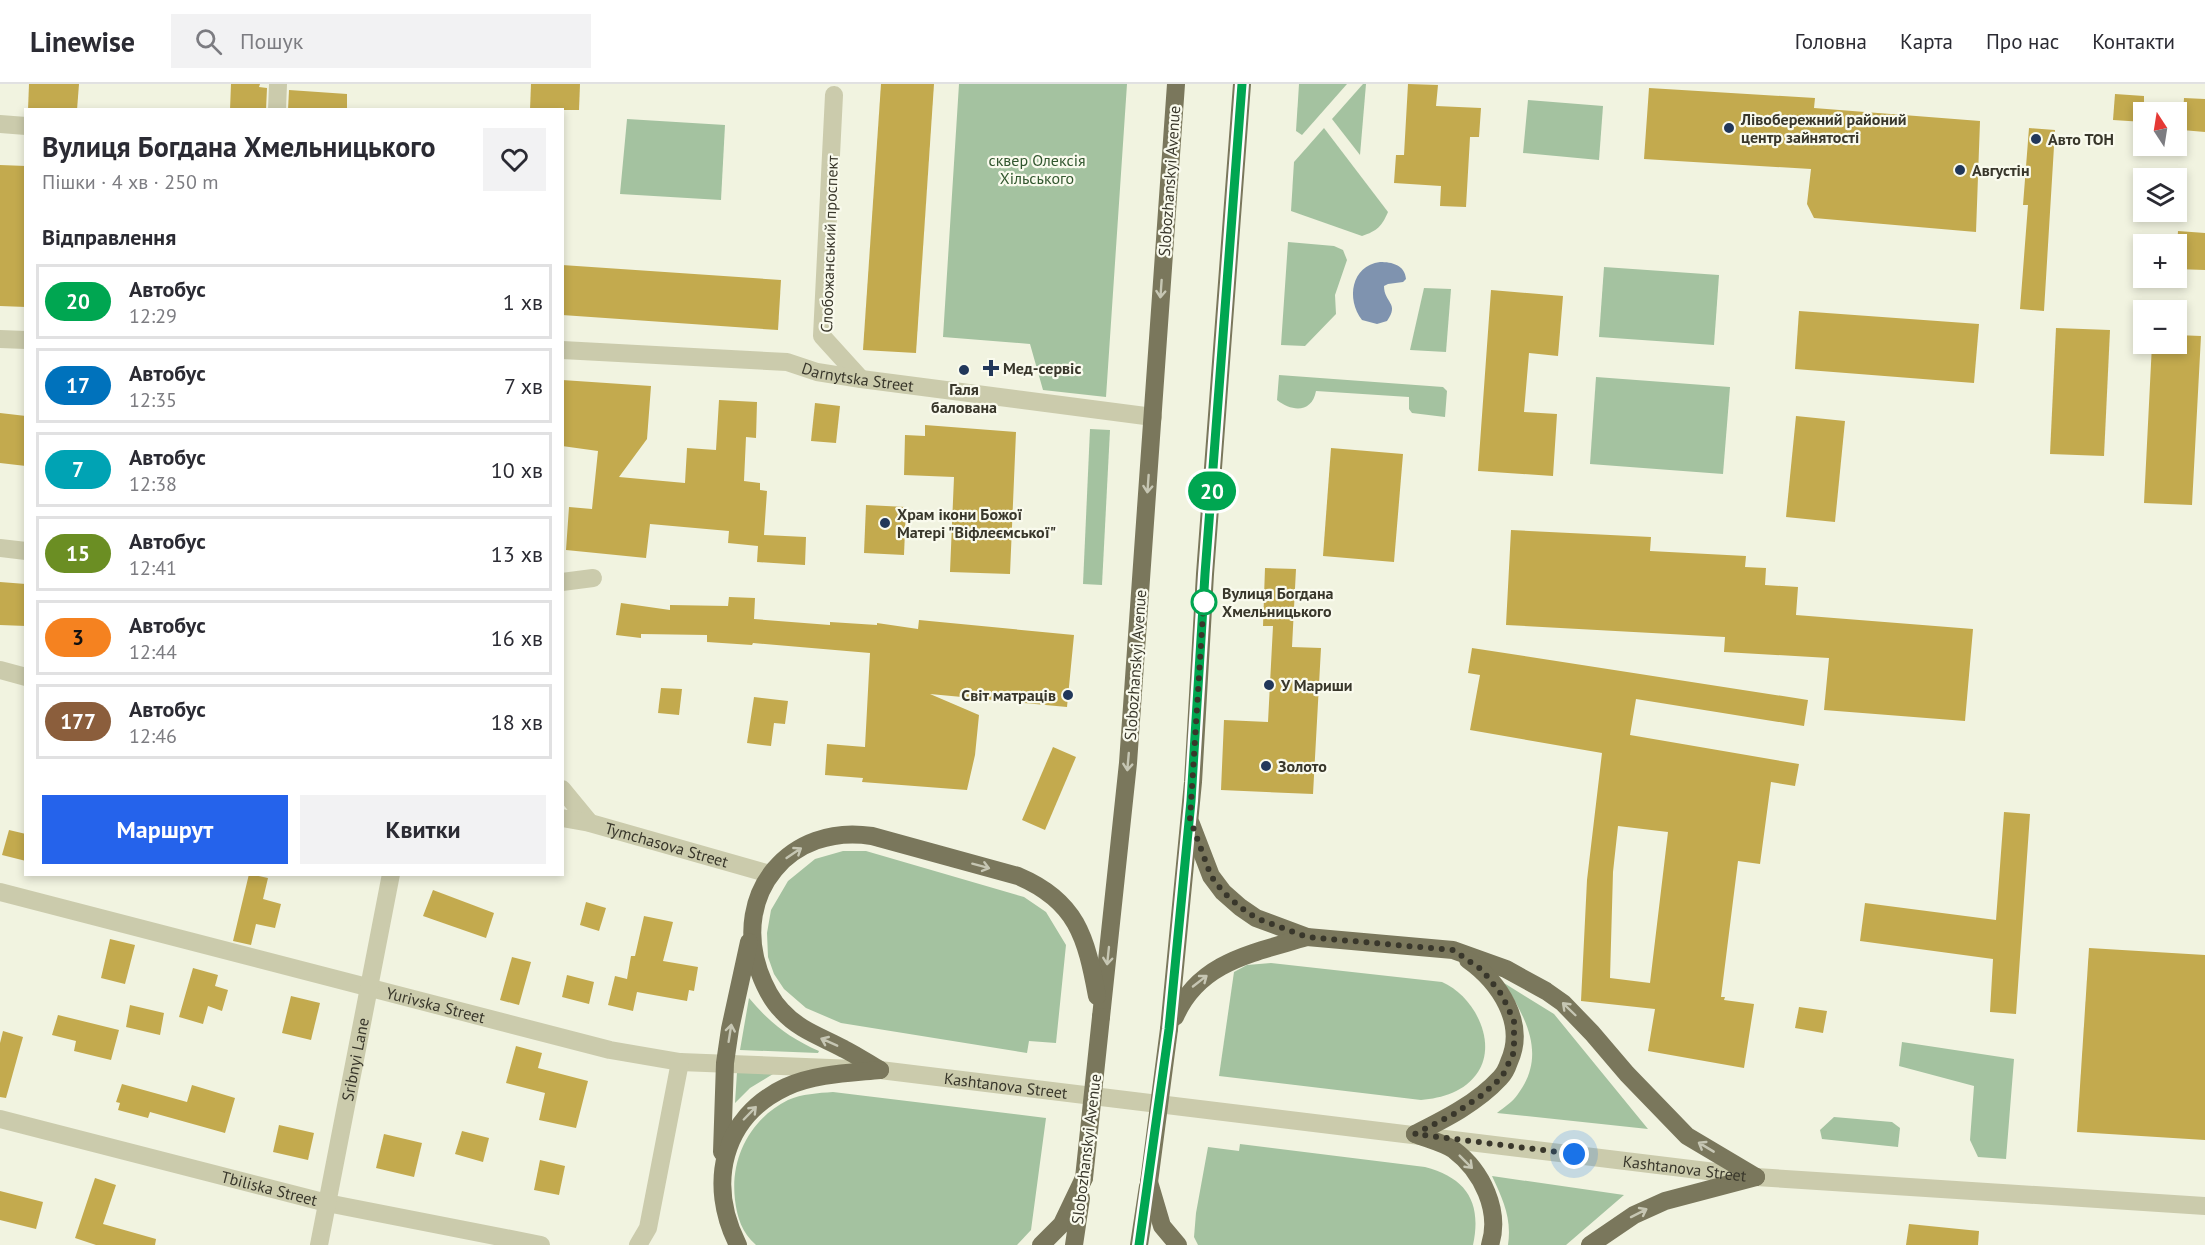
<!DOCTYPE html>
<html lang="uk">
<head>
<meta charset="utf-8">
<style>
	:root { --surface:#fff; --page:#f2f2f3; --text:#2b2b33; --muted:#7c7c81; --line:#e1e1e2; --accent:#2563eb }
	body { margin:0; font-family:"PT Sans",sans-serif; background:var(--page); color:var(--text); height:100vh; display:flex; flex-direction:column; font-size:22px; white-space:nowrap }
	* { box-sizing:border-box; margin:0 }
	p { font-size:20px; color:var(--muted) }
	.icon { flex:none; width:33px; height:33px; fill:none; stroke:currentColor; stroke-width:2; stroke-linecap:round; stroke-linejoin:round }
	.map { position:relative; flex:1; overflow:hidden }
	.side { position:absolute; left:24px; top:24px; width:540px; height:768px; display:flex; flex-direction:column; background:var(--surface); border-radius:0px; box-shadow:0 3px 9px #0003 }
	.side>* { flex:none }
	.badge { padding:0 12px; border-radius:20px; font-size:21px; line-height:39px }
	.needle { width:39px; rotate:348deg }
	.buttons { position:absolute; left:2133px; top:18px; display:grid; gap:12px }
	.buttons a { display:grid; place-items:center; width:54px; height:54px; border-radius:0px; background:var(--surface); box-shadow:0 3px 9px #0003; font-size:30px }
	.you { position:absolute; width:30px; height:30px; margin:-15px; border:4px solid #fff; border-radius:50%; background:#1a73e8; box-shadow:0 0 0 9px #1a73e833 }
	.map>.badge { position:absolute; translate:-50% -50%; box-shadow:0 0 0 3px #fff }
	h2 { padding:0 18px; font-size:22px; line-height:54px }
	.round { display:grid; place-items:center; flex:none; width:63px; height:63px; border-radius:0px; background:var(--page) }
	.summary { display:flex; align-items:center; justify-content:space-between; height:102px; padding:0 18px }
	h1 { font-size:28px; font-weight:800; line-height:45px }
	.primary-button { display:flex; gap:12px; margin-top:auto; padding:12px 18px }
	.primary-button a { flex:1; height:69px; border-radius:0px; background:var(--accent); color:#fff; font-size:24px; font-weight:800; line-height:69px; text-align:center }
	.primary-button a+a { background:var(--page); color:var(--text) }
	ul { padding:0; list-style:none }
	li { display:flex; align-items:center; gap:18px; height:75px; margin:0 12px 9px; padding:0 6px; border:3px solid var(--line); border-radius:0px }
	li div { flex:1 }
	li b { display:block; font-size:22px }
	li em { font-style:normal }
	li .badge { min-width:66px; font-weight:700; text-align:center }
	header { display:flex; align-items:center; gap:36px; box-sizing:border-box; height:84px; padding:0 30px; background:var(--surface); border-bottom:2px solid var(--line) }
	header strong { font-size:28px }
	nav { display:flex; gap:33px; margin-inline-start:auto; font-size:21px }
	.search { width:420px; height:54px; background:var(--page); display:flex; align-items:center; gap:15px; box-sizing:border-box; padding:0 21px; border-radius:0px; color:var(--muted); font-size:22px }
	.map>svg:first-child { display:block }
	.green { fill:#a4c2a0 }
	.water { fill:#7f93af }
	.building { fill:#c3aa4e; fill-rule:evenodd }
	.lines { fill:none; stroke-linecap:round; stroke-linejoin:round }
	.minor { stroke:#cbcbac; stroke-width:18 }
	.major { stroke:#7a775c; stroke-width:18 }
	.major-bridge { stroke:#7a775c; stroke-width:18 }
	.oneway { stroke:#c6c6b3 }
	.line-casing { stroke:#fff; stroke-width:14 }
	.line { stroke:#00a651; stroke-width:9 }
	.walk { stroke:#39372b; stroke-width:6; stroke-dasharray:0 10.8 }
	.poi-dot { fill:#21375a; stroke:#f9faed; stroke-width:2 }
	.stop-dot { fill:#fff; stroke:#00a651; stroke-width:3 }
	.labels { text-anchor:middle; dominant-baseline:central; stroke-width:4.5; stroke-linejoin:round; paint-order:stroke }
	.poi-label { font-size:16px; font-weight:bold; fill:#39372b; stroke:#f9faed; text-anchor:start }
	.park-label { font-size:16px; fill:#32572f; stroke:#f9faed }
	.street-label { font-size:16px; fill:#39372b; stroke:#f9faed }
	.stop-label { font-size:16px; font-weight:bold; fill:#39372b; stroke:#f9faed; text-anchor:start }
</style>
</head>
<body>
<header>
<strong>Linewise</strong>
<div class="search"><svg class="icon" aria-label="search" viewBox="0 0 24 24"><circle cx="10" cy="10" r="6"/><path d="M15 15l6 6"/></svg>Пошук</div>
<nav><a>Головна</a><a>Карта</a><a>Про нас</a><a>Контакти</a></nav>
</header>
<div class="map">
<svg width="2205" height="1161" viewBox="0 0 2205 1161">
	<rect width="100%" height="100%" fill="#f1f3e0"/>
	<!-- green -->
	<g class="green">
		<polygon points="959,0 1127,0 1106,313 1043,306 1030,260 943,253"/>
		<polygon points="1299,0 1347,0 1302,51 1296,47"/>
		<polygon points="1363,0 1366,0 1360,71 1332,35"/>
		<polygon points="1528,16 1603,22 1599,76 1523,69"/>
		<polygon points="627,35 725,41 721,116 620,110"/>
		<path d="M 1324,44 L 1388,128 C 1382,142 1377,147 1362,152 L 1291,127 L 1294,78 Z"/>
		<polygon points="1288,158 1334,162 1343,166 1347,176 1335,211 1336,230 1305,262 1281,261"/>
		<polygon points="1604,183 1719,191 1714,261 1599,253"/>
		<polygon points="1424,204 1451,205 1446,268 1410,266"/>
		<path d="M 1279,291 L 1443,303 L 1447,307 L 1445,333 L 1412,329 L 1409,325 L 1409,313 L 1316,307 C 1312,329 1292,328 1277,316 Z"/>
		<polygon points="1596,293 1730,303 1723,390 1590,380"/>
		<polygon points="1090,345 1110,346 1102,501 1083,500"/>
		<polygon points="843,767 866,767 1024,813 1046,828 1066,861 1056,959 1029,957 1027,969 841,939 806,924 784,905 774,890 768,873 767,849 771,826 788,797 815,775"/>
		<path d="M 1271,879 L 1442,898 C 1473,911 1498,957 1478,988 C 1465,1008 1442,1014 1421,1016 L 1219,992 L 1234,888 L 1247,881 Z"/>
		<path d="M 1504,899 L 1554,930 L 1648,1045 L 1497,1029 C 1504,1023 1513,1018 1518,1010 C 1547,971 1526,934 1504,899 Z"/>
		<path d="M 749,914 C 769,938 789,954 819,967 L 818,969 L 740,966 Z"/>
		<polygon points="1902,958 2014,975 2006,1075 1978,1073 1970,1056 1974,1002 1899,982"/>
		<polygon points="737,988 773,990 750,1004 735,1019"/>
		<path d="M 833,1008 L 1046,1034 L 1031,1146 L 1017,1161 L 756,1161 C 742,1149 737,1133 735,1116 C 730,1074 750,1035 788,1016 C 802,1010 818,1009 833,1008 Z"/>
		<polygon points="1834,1033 1892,1038 1900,1044 1898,1063 1822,1055 1820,1046"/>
		<path d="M 1240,1060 L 1425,1083 C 1467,1094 1482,1119 1473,1161 L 1198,1161 L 1194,1153 L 1196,1129 L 1208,1063 L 1239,1067 Z"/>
		<path d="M 1492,1092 L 1624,1111 L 1566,1161 L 1508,1161 C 1512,1134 1503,1116 1492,1092 Z"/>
	</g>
	<!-- water -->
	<path class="water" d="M 1380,178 C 1392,178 1405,181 1406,195 L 1403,198 L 1388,200 L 1384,202 C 1384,219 1400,219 1387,237 L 1377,240 L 1362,236 C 1346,215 1351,182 1380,178 Z"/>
	<!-- building -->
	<g class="building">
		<polygon points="29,0 79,0 77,26 28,26"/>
		<polygon points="231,0 260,0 259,3 267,4 266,26 230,26"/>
		<polygon points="531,0 580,0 579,26 530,26"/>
		<polygon points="881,0 934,0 916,269 863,266"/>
		<polygon points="1408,0 1438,1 1436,22 1481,24 1479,53 1470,53 1466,123 1440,122 1441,102 1394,99 1396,71 1404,71"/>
		<polygon points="1649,4 1815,14 1814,24 1980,37 1976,148 1814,134 1807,120 1811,85 1644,75"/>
		<polygon points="289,6 347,10 347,26 288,26"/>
		<polygon points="2115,10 2144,12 2144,38 2113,36"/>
		<polygon points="2184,14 2205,15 2205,48 2182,46"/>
		<polygon points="2029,44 2055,46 2044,227 2020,225 2028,121 2023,121"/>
		<polygon points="0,81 26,82 26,223 0,222"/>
		<polygon points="2178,147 2205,149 2205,186 2176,185"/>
		<polygon points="562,181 781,196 778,246 562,231"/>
		<polygon points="1491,206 1563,212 1558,272 1529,269 1524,328 1557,330 1553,392 1478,387"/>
		<polygon points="1799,227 1979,240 1974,299 1795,285"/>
		<polygon points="2056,244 2110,246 2104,372 2050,370"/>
		<polygon points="2176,251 2201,252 2192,421 2144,419 2152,260 2176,260"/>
		<polygon points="562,296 651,302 647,355 619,393 685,399 687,364 716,366 719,316 757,318 756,354 746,353 744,397 760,399 760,406 767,407 764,451 806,453 805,481 757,478 758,462 728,459 729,447 650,440 646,474 566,466 569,423 592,425 598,367 562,362"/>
		<polygon points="815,319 840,322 836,359 811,357"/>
		<polygon points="0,329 26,332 26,382 0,379"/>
		<polygon points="1796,332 1845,337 1835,438 1786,433"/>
		<polygon points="925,341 1016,348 1010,490 950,488 954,393 904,391 905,351 925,352"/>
		<polygon points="1331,364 1403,370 1394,478 1323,472"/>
		<polygon points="866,421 906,423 904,471 864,469"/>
		<polygon points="1511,446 1651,453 1650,467 1746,472 1745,483 1766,484 1765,501 1798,503 1796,531 1973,545 1965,637 1824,626 1829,574 1724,568 1725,553 1506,541"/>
		<polygon points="1265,484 1296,485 1292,563 1321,564 1313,710 1221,706 1224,636 1268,638 1273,542 1263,542"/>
		<polygon points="0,498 26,500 26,542 0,541"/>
		<polygon points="729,513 755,514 754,535 830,541 830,538 877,541 877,539 918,545 919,536 1074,551 1067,623 930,610 979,631 975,671 967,706 862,698 863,694 825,691 827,660 865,663 870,569 753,559 752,561 707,558 707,551 641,550 641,554 616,551 621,519 670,526 670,521 728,522"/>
		<path d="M 1472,564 L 1808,616 L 1804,642 L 1636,615 L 1630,651 L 1799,680 L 1795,702 L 1771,698 L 1760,780 L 1738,777 L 1721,913 L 1725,913 L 1724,916 L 1754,920 L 1744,984 L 1648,967 L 1655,925 L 1581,917 L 1587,796 L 1602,669 L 1470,646 L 1480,591 L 1468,589 ZM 1618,742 L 1668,748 L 1650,899 L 1610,894 L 1613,788 Z"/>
		<polygon points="661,604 682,605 679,631 658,629"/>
		<polygon points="754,613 788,617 785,640 774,639 771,662 747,659"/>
		<polygon points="1053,663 1076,673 1045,746 1022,736"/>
		<polygon points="2004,728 2030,730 2016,930 1990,928 1993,875 1860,857 1865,819 1996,836"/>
		<polygon points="9,746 26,750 26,777 2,771"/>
		<polygon points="249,790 268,794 263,815 281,820 275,844 256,840 251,861 233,857"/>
		<polygon points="433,806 494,829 486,854 423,832"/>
		<polygon points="586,818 606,824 599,847 580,841"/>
		<polygon points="644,832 673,838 663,877 698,883 694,907 689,906 687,917 637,908 633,927 608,921 615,892 627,895 631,872 635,872"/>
		<polygon points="110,855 135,861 125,900 101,894"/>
		<polygon points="2089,864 2205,871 2205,1056 2077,1048"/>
		<polygon points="512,873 531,878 519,921 500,916"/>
		<polygon points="193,884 218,891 215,902 228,906 222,927 208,922 203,940 179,933"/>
		<polygon points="567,891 594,898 589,920 562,913"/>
		<polygon points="291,912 320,919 311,956 282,949"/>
		<polygon points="130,921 164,929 160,951 126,943"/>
		<polygon points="1799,923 1827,927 1823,949 1795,944"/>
		<polygon points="58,931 119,946 111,976 74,967 76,957 52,951"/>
		<polygon points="3,947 23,953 6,1014 0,1013 0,959"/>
		<polygon points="516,962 542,969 538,984 588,997 576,1044 539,1036 545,1009 506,999"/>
		<polygon points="122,1000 187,1018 192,1001 235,1014 225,1049 150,1028 148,1034 118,1026 120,1019 116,1018"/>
		<polygon points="279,1041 314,1049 308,1076 273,1068"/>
		<polygon points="462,1047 489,1054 483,1078 455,1070"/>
		<polygon points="384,1050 422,1059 414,1093 376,1084"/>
		<polygon points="540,1076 565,1082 559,1111 534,1106"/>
		<polygon points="95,1094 116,1101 103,1140 156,1155 155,1161 96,1161 75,1154"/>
		<polygon points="0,1107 43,1118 36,1145 0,1136"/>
		<polygon points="1909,1140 1979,1147 1978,1161 1906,1161"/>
	</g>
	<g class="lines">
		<!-- minor -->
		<g class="minor">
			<polyline points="834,11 822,252 861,295"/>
			<polyline points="277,26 278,0"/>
			<polyline points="0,40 26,42"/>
			<polyline points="0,255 26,256"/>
			<path id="s1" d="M 562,266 L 787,278 L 817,288 L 861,295 L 1153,333"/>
			<polyline points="0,464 26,467"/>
			<polyline points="562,498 593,494"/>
			<polyline points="0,586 26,593"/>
			<polyline points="562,705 590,739"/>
			<path id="s2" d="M 562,734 L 590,739 L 770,790"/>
			<path id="s3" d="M 0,808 L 610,966 L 680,978 L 880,986 L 1756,1093 L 2205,1122"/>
			<path id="s4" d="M 0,1035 L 327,1119 L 541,1161"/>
			<path id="s5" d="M 319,1161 L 391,790"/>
			<polyline points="638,1161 648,1144 680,978"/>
		</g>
		<!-- major -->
		<g class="major">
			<polyline points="1191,740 1211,792 1223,808 1240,823 1256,834 1307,853 1453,866 1506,885 1546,907 1563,919 1592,949 1627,990 1687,1052 1756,1093"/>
			<polyline points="1101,933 1128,679 1176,0"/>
			<path d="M 1175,933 C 1199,877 1254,869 1307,853"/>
			<polyline points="1169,945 1193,698 1205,490 1242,0"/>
			<path d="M 880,986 C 868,979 856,971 844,965 C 822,953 799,946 782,927 C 771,916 764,901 759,887 C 732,809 790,739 872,752 L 1018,792 C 1077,817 1086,853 1097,912"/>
			<path d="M 1415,1050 C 1445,1035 1477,1019 1500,994 C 1504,990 1507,984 1509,978 C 1527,939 1499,898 1468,876"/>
			<path d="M 1415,1050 C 1427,1055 1444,1059 1454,1066 C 1482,1087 1501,1127 1490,1161"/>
			<polyline points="722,1068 725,979 730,945 749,858"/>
			<polyline points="1149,1098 1162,1142 1178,1161"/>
			<path d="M 738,1161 C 707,1100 722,1033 786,1003 C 814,990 849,989 880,986"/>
			<polyline points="1041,1161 1062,1140 1084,1094"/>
			<polyline points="1074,1161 1081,1114"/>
			<polyline points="1139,1161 1148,1102"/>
			<polyline points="1590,1161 1634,1131 1665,1117 1756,1093"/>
		</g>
		<!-- major-bridge -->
		<g class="major-bridge">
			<polyline points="1084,1094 1101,933"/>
			<polyline points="1149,1098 1169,945"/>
		</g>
	</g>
	<!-- one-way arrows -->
	<defs><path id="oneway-shaft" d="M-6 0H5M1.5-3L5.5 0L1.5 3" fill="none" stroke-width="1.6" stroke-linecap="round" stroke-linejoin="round" transform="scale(1.5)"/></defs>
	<g class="oneway">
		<use href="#oneway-shaft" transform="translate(1161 205) rotate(94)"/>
		<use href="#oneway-shaft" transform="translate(1148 400) rotate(94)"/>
		<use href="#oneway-shaft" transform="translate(1128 678) rotate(95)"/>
		<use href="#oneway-shaft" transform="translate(794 769) rotate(-34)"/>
		<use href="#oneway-shaft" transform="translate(981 782) rotate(15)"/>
		<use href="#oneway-shaft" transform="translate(1108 872) rotate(96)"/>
		<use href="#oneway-shaft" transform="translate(1200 897) rotate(-38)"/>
		<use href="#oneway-shaft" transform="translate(1569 925) rotate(-136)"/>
		<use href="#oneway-shaft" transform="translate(730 949) rotate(-81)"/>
		<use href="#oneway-shaft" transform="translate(829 958) rotate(-156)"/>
		<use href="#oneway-shaft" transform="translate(750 1029) rotate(-46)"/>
		<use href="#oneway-shaft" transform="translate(1706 1063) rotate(-149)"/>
		<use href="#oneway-shaft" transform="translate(1466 1078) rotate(45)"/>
		<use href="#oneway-shaft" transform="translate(1639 1129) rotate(-27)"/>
	</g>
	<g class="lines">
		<!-- line casing -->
		<g class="line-casing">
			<polyline id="line" points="1139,1161 1169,945 1191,717 1205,490 1242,0"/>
		</g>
		<!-- line -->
		<use href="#line" class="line"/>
		<!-- walk -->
		<polyline class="walk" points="1204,518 1204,513 1190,735 1211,792 1223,808 1240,823 1256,834 1307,853 1453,866 1482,886 1502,911 1514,937 1514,968 1502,993 1482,1011 1454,1030 1415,1050 1574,1070"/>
	</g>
	<!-- markers -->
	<g class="poi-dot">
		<circle cx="1729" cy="44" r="6"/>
		<circle cx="2036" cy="55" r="6"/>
		<circle cx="1960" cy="86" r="6"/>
		<path d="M988 275h6v6h6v6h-6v6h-6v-6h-6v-6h6z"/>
		<circle cx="964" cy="286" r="6"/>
		<circle cx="885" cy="439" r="6"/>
		<circle cx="1269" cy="601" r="6"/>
		<circle cx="1068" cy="611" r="6"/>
		<circle cx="1266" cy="682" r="6"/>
	</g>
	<circle class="stop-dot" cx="1204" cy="518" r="12"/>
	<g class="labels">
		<!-- poi labels -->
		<g class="poi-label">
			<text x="1741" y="35">Лівобережний районий<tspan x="1741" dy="18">центр зайнятості</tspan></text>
			<text x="2048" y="55">Авто ТОН</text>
			<text x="1972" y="86">Августін</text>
			<text x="1003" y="284">Мед-сервіс</text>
			<text x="964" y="305" text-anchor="middle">Галя<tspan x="964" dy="18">балована</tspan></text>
			<text x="897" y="430">Храм ікони Божої<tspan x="897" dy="18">Матері "Віфлеємської"</tspan></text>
			<text x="1281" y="601">У Мариши</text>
			<text x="1056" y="611" text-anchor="end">Світ матраців</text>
			<text x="1278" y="682">Золото</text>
		</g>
		<!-- park labels -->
		<g class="park-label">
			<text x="1037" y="76">сквер Олексія<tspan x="1037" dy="18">Хільського</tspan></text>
		</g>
		<!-- street labels -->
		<g class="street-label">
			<text transform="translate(1169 97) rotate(-86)">Slobozhanskyi Avenue</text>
			<text transform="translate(829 160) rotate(-88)">Слобожанський проспект</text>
			<text stroke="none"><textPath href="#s1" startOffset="298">Darnytska Street</textPath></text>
			<text transform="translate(1135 581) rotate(-86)">Slobozhanskyi Avenue</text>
			<text stroke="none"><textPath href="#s2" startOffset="108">Tymchasova Street</textPath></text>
			<text stroke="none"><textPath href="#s3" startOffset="450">Yurivska Street</textPath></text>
			<text stroke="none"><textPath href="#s5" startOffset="189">Sribnyi Lane</textPath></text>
			<text stroke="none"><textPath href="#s3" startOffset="1028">Kashtanova Street</textPath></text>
			<text transform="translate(1086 1065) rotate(-83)">Slobozhanskyi Avenue</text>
			<text stroke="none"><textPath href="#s3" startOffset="1712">Kashtanova Street</textPath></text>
			<text stroke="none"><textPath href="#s4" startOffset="278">Tbiliska Street</textPath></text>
		</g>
		<!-- stop labels -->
		<g class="stop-label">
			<text x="1222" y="509">Вулиця Богдана<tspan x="1222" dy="18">Хмельницького</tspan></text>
		</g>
	</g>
</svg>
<div class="buttons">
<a><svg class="needle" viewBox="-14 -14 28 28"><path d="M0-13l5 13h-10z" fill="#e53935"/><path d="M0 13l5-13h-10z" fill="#7c7c81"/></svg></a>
<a><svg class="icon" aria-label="layers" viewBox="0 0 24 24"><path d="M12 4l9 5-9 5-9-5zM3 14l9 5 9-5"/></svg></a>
<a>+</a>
<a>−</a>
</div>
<div class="you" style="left:1574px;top:1070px"></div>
<b class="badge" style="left:1212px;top:407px;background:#00a651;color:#fff">20</b>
<section class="side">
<div class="summary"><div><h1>Вулиця Богдана Хмельницького</h1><p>Пішки · 4 хв · 250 m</p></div><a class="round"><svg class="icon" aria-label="heart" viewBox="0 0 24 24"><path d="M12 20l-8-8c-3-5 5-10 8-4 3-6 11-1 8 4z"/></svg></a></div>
<h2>Відправлення</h2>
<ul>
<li><span class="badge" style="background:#00a651;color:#fff">20</span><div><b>Автобус</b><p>12:29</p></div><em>1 хв</em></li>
<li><span class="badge" style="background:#0072bc;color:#fff">17</span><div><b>Автобус</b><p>12:35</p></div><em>7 хв</em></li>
<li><span class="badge" style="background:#00a3b4;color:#fff">7</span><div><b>Автобус</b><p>12:38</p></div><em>10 хв</em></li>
<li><span class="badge" style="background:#6b8e23;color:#fff">15</span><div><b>Автобус</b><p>12:41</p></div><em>13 хв</em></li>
<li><span class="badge" style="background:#f58220;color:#111">3</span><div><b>Автобус</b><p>12:44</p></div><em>16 хв</em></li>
<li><span class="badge" style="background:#8b5e3c;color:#fff">177</span><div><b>Автобус</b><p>12:46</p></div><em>18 хв</em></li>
</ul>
<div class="primary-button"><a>Маршрут</a><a>Квитки</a></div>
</section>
</div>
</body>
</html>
